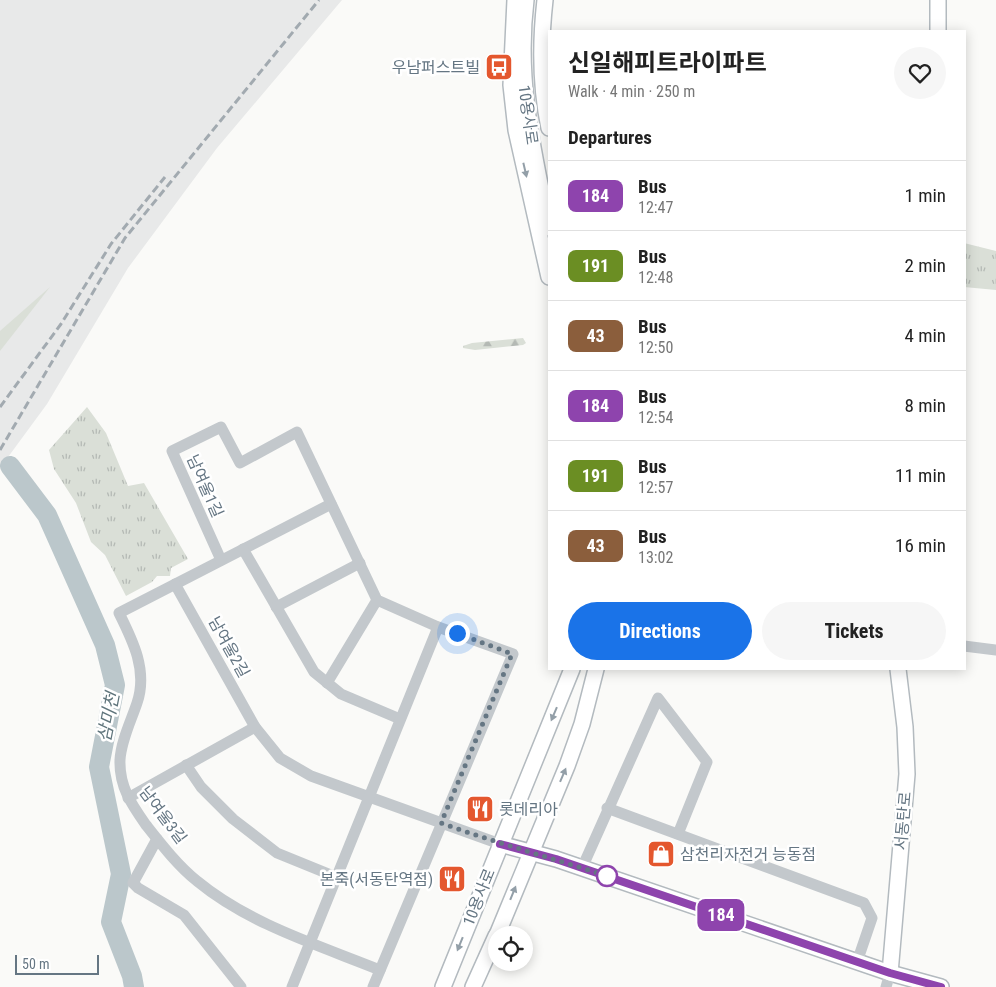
<!DOCTYPE html>
<html lang="en">
<head>
<meta charset="utf-8">
<style>
	:root { --surface:#fff; --page:#f6f6f6; --text:#222; --muted:#767676; --line:#e0e0e0; --accent:#1a73e8 }
	body { margin:0; font-family:"Roboto Condensed","Noto Sans KR",sans-serif; background:var(--page); color:var(--text); height:100vh; display:flex; flex-direction:column; font-size:19px; white-space:nowrap }
	* { box-sizing:border-box; margin:0 }
	p { font-size:16px; color:var(--muted) }
	.icon { flex:none; width:28px; height:28px; fill:none; stroke:currentColor; stroke-width:2; stroke-linecap:round; stroke-linejoin:round }
	.map { position:relative; flex:1; overflow:hidden }
	.details { position:absolute; left:548px; top:30px; width:418px; height:640px; display:flex; flex-direction:column; background:var(--surface); border-radius:0px; box-shadow:0 2px 12px #0003 }
	.details>* { flex:none }
	.badge { padding:0 10px; border-radius:8px; font-size:18px; line-height:32px }
	.buttons { position:absolute; left:488px; top:926px; display:grid; gap:10px }
	.buttons a { display:grid; place-items:center; width:45px; height:45px; border-radius:50%; background:var(--surface); box-shadow:0 2px 12px #0003; font-size:25px }
	.scale { position:absolute; left:15px; bottom:12px; width:84px; box-sizing:border-box; padding-left:5px; border:2px solid #657683; border-top:0; font-size:14px; line-height:18px; white-space:nowrap; color:#657683; -webkit-text-stroke:4px #fff; paint-order:stroke }
	.you { position:absolute; width:25px; height:25px; margin:-12px; border:4px solid #fff; border-radius:50%; background:#1a73e8; box-shadow:0 0 0 8px #1a73e833 }
	.map>.badge { position:absolute; translate:-50% -50%; box-shadow:0 0 0 2px #fff }
	h2 { padding:0 20px; font-size:19px; line-height:45px }
	.round { display:grid; place-items:center; flex:none; width:52px; height:52px; border-radius:26px; background:var(--page) }
	.summary { display:flex; align-items:center; justify-content:space-between; height:85px; padding:0 20px }
	h1 { font-size:24px; font-weight:700; line-height:38px }
	.button { display:flex; gap:10px; margin-top:auto; padding:10px 20px }
	.button a { flex:1; height:58px; border-radius:30px; background:var(--accent); color:#fff; font-size:20px; font-weight:700; line-height:58px; text-align:center }
	.button a+a { background:var(--page); color:var(--text) }
	ul { padding:0; list-style:none }
	li { display:flex; align-items:center; gap:15px; height:70px; padding:0 20px; border-top:1px solid var(--line) }
	li div { flex:1 }
	li b { display:block; font-size:19px }
	li em { font-style:normal }
	li .badge { min-width:55px; font-weight:700; text-align:center }
	.map>svg:first-child { display:block }
	.built { fill:#e8e9e9 }
	.grass { fill:#dadfd7 }
	.forest { fill:url(#forest-firs) }
	.park { fill:url(#park-tufts) }
	.lines { fill:none; stroke-linecap:round; stroke-linejoin:round }
	.river { stroke:#bbc7cb; stroke-width:20 }
	.secondary-casing { stroke:#b3babf; stroke-width:18 }
	.street { stroke:#c3c8cc; stroke-width:11 }
	.secondary { stroke:#fff; stroke-width:15 }
	.rail { stroke:#a2aab0; stroke-width:3; stroke-dasharray:8 4; stroke-linecap:butt }
	.oneway { fill:#939fa8 }
	.line-casing { stroke:#fff; stroke-width:11 }
	.line { stroke:#8e44ad; stroke-width:8 }
	.walk { stroke:#657683; stroke-width:5; stroke-dasharray:0 9 }
	.stop-dot { fill:#fff; stroke:#8e44ad; stroke-width:2.5 }
	.labels { text-anchor:middle; dominant-baseline:central; stroke-width:5; stroke-linejoin:round; paint-order:stroke }
	.poi-label { font-size:16px; fill:#657683; stroke:#fff; text-anchor:end }
	.street-label { font-size:16px; fill:#657683; stroke:#fff }
	.water-label { font-size:18px; font-style:italic; fill:#60757c; stroke:#fff }
</style>
</head>
<body>
<div class="map">
<svg width="996" height="987" viewBox="0 0 996 987">
	<defs>
		<pattern id="forest-firs" width="22" height="20" patternUnits="userSpaceOnUse" patternTransform="scale(1.25)"><rect width="22" height="20" fill="#dadfd7"/><path d="M5 1l3.5 6h-7zM16 11l3.5 6h-7z" fill="#b4b9b4"/></pattern>
		<pattern id="park-tufts" width="24" height="20" patternUnits="userSpaceOnUse" patternTransform="scale(1.25)"><rect width="24" height="20" fill="#dadfd7"/><path d="M3 7l-1-3M5 7V3M7 7l1-3M15 17l-1-3M17 17v-4M19 17l1-3" fill="none" stroke="#b4b9b4"/></pattern>
	</defs>
	<rect width="100%" height="100%" fill="#fafaf8"/>
	<!-- built -->
	<polygon class="built" points="0,0 342,0 217,148 128,268 47,404 0,468"/>
	<!-- grass -->
	<polygon class="grass" points="50,287 0,351 0,331"/>
	<!-- forest -->
	<polygon class="forest" points="523,338 526,343 523,345 475,350 463,348 463,346 472,343"/>
	<!-- park -->
	<g class="park">
		<polygon points="964,243 996,251 996,290 964,287"/>
		<polygon points="87,407 106,433 128,486 144,483 188,559 171,568 170,576 157,576 152,582 126,596 105,555 91,542 76,503 54,469 49,450"/>
	</g>
	<g class="lines">
		<!-- river -->
		<polyline class="river" points="10,466 47,515 105,645 115,685 99,767 121,874 111,922 132,976 134,987"/>
		<!-- secondary casing -->
		<g class="secondary-casing">
			<g id="secondary">
				<polyline points="515,0 511,85 516,130 549,277"/>
				<path d="M 526,0 C 516,80 533,150 549,228"/>
				<path d="M 545,0 C 540,44 540,85 549,128"/>
				<polyline points="938,31 938,0"/>
				<polyline points="500,844 556,859 890,973 941,987"/>
				<polyline points="497,935 567,766 582,724 596,669"/>
				<polyline points="890,973 907,774 905,727 898,669"/>
				<polyline points="443,987 572,669"/>
				<polyline points="473,987 496,936"/>
			</g>
		</g>
		<!-- street -->
		<g class="street">
			<path d="M 331,504 L 119,613 C 133,641 148,671 137,703 C 131,721 121,741 120,760 C 119,787 132,805 146,825 C 161,844 178,866 197,881 C 249,924 318,945 380,970"/>
			<polyline points="243,549 314,672 341,694 400,719"/>
			<polyline points="221,560 172,451 221,427 240,463 297,432 377,600 438,627 513,654 373,987"/>
			<polyline points="175,584 255,727 280,758 311,776 500,844"/>
			<polyline points="276,607 360,563"/>
			<polyline points="964,646 996,650"/>
			<polyline points="327,683 377,600"/>
			<polyline points="186,765 201,787 233,819 277,853 336,877"/>
			<polyline points="128,798 255,727"/>
			<polyline points="607,808 864,903 872,918 857,962"/>
			<polyline points="157,839 133,883 138,888 184,915 241,987"/>
			<polyline points="582,868 658,698 707,762 678,834"/>
			<polyline points="292,987 438,627"/>
			<polyline points="886,987 890,973"/>
		</g>
		<!-- secondary -->
		<use href="#secondary" class="secondary"/>
		<!-- rail -->
		<g class="rail">
			<polyline points="0,407 61,324 111,244 165,177"/>
			<polyline points="0,450 125,238 319,0"/>
		</g>
	</g>
	<!-- one-way arrows -->
	<defs><path id="oneway-solid" d="M-6-.8H1V-3.2L6.5 0L1 3.2V.8H-6Z" transform="scale(1.25)"/></defs>
	<g class="oneway">
		<use href="#oneway-solid" transform="translate(525 170) rotate(77)"/>
		<use href="#oneway-solid" transform="translate(554 714) rotate(113)"/>
		<use href="#oneway-solid" transform="translate(563 775) rotate(-67)"/>
		<use href="#oneway-solid" transform="translate(513 893) rotate(-68)"/>
		<use href="#oneway-solid" transform="translate(460 944) rotate(112)"/>
	</g>
	<g class="lines">
		<!-- line casing -->
		<g class="line-casing">
			<polyline id="line" points="500,844 556,859 890,973 941,987"/>
		</g>
		<!-- line -->
		<use href="#line" class="line"/>
		<!-- walk -->
		<path class="walk" d="M 457,633 L 512,654 L 441,823 C 496,843 552,858 607,876"/>
	</g>
	<!-- icons -->
	<defs>
		<g id="bus-square" transform="scale(1.4375)"><rect x="-9" y="-9" width="18" height="18" rx="4" fill="#e4572e" stroke="#fff"/><path d="M-5-6H5V4H4V6H2V4H-2V6H-4V4H-5ZM-3.5-4V0h7V-4ZM-3.5 1.2v1.5H-2V1.2ZM2 1.2v1.5H3.5V1.2Z" fill="#fff"/></g>
		<g id="restaurant-square" transform="scale(1.4375)"><rect x="-9" y="-9" width="18" height="18" rx="4" fill="#e4572e" stroke="#fff"/><path d="M-5-6h1v4h1v-4h1v4h1v-4h1v5L-1.5 .5V6h-2V.5L-5-1ZM5-6V6H3V1.5H1.5Q1.5-4 5-6Z" fill="#fff"/></g>
		<g id="shop-square" transform="scale(1.4375)"><rect x="-9" y="-9" width="18" height="18" rx="4" fill="#e4572e" stroke="#fff"/><path d="M-5-2.5h2.3a2.7 3.5 0 0 1 5.4 0H5L5.5 6h-11ZM-1.5-2.5h3a1.5 2.3 0 0 0-3 0Z" fill="#fff"/></g>
	</defs>
	<g fill-rule="evenodd">
		<use href="#bus-square" x="499" y="67"/>
		<use href="#restaurant-square" x="480" y="809"/>
		<use href="#shop-square" x="661" y="854"/>
		<use href="#restaurant-square" x="452" y="879"/>
	</g>
	<!-- markers -->
	<circle class="stop-dot" cx="607" cy="876" r="10"/>
	<g class="labels">
		<!-- poi labels -->
		<g class="poi-label">
			<text x="480" y="67">우남퍼스트빌</text>
			<text x="499" y="809" text-anchor="start">롯데리아</text>
			<text x="680" y="854" text-anchor="start">삼천리자전거 능동점</text>
			<text x="433" y="879">본죽(서동탄역점)</text>
		</g>
		<!-- street labels -->
		<g class="street-label">
			<text transform="translate(528 115) rotate(82)">10용사로</text>
			<text transform="translate(205 486) rotate(66)">남여울1길</text>
			<text transform="translate(229 647) rotate(61)">남여울2길</text>
			<text transform="translate(163 815) rotate(53)">남여울3길</text>
			<text transform="translate(903 821) rotate(-85)">서동탄로</text>
			<text transform="translate(479 897) rotate(-68)">10용사로</text>
		</g>
		<!-- water labels -->
		<g class="water-label">
			<text transform="translate(108 717) rotate(-79)">삼미천</text>
		</g>
	</g>
</svg>
<div class="buttons">
<a><svg class="icon" aria-label="locate" viewBox="0 0 24 24"><circle cx="12" cy="12" r="6"/><path d="M12 2v4M12 18v4M2 12h4M18 12h4"/></svg></a>
</div>
<div class="scale">50 m</div>
<div class="you" style="left:457px;top:633px"></div>
<b class="badge" style="left:721px;top:915px;background:#8e44ad;color:#fff">184</b>
<section class="details">
<div class="summary"><div><h1>신일해피트라이파트</h1><p>Walk · 4 min · 250 m</p></div><a class="round"><svg class="icon" aria-label="heart" viewBox="0 0 24 24"><path d="M12 20l-8-8c-3-5 5-10 8-4 3-6 11-1 8 4z"/></svg></a></div>
<h2>Departures</h2>
<ul>
<li><span class="badge" style="background:#8e44ad;color:#fff">184</span><div><b>Bus</b><p>12:47</p></div><em>1 min</em></li>
<li><span class="badge" style="background:#6b8e23;color:#fff">191</span><div><b>Bus</b><p>12:48</p></div><em>2 min</em></li>
<li><span class="badge" style="background:#8b5e3c;color:#fff">43</span><div><b>Bus</b><p>12:50</p></div><em>4 min</em></li>
<li><span class="badge" style="background:#8e44ad;color:#fff">184</span><div><b>Bus</b><p>12:54</p></div><em>8 min</em></li>
<li><span class="badge" style="background:#6b8e23;color:#fff">191</span><div><b>Bus</b><p>12:57</p></div><em>11 min</em></li>
<li><span class="badge" style="background:#8b5e3c;color:#fff">43</span><div><b>Bus</b><p>13:02</p></div><em>16 min</em></li>
</ul>
<div class="button"><a>Directions</a><a>Tickets</a></div>
</section>
</div>
</body>
</html>
